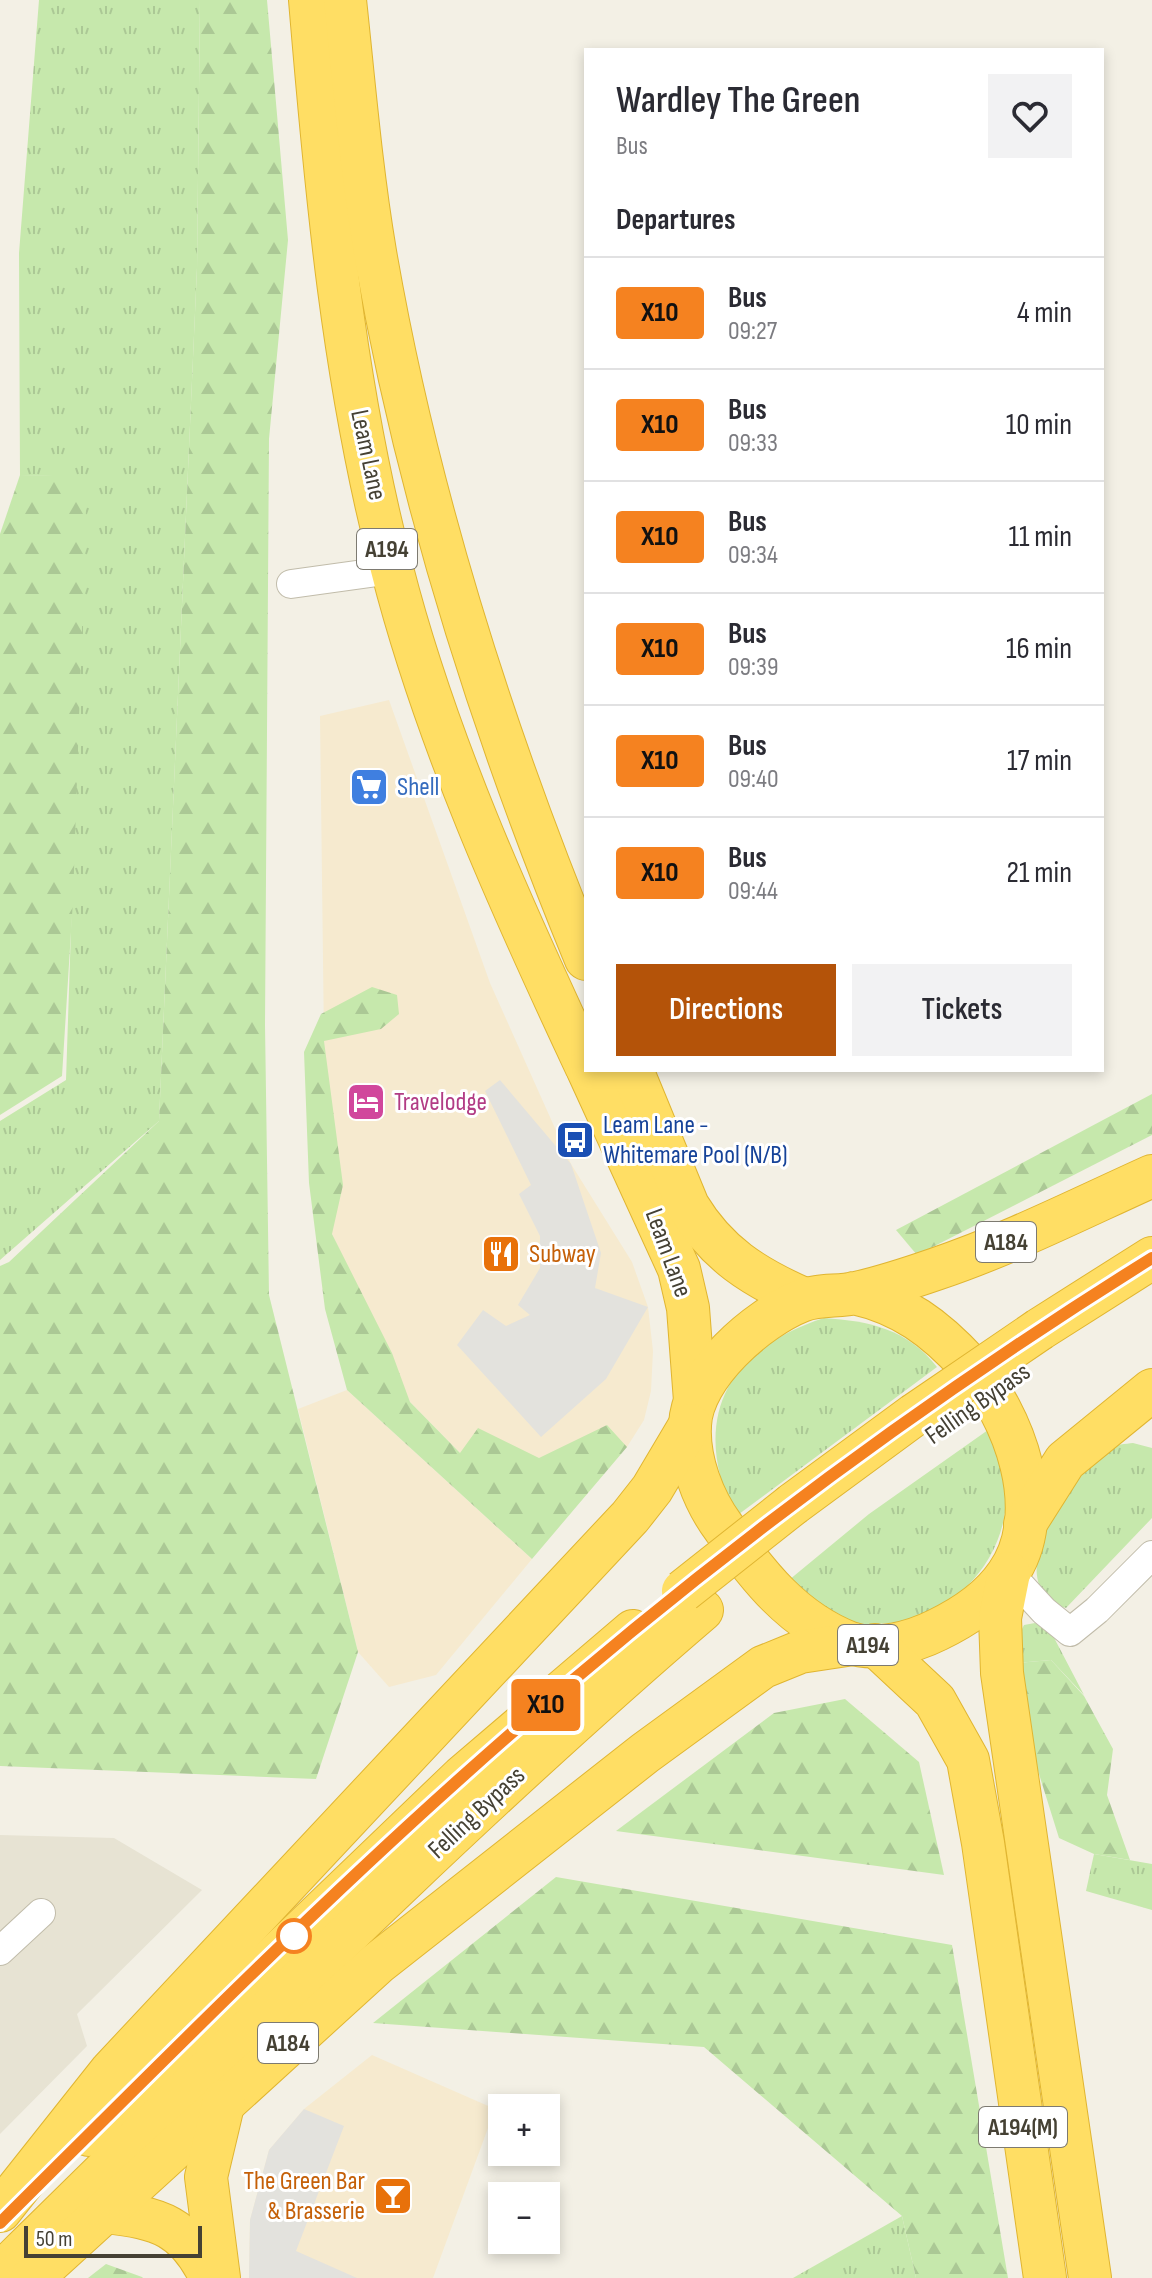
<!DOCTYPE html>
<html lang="en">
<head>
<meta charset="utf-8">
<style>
	:root { --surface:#fff; --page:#f2f2f3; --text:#2b2b33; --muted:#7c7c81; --line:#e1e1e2; --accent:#b45309 }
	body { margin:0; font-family:"Sofia Sans Condensed",sans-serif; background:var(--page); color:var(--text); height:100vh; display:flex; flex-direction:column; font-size:30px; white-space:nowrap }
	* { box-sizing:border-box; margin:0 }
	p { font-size:26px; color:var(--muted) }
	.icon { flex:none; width:44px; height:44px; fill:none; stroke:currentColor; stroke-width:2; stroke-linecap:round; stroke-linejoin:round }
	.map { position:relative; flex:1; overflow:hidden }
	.sheet { position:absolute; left:584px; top:48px; width:520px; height:1024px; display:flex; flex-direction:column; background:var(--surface); border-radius:0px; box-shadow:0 4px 12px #0003 }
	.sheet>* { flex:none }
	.badge { padding:0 16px; border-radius:6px; font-size:28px; line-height:52px }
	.buttons { position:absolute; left:488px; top:2094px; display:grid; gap:16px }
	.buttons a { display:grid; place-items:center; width:72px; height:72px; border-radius:0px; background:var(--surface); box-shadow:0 4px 12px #0003; font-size:40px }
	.scale { position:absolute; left:24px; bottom:20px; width:178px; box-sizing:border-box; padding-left:8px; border:4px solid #454134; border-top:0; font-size:22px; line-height:28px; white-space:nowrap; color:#454134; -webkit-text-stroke:6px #fff; paint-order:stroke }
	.map>.badge { position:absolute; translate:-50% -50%; box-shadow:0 0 0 4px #fff }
	h2 { padding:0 32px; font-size:30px; line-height:72px }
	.round { display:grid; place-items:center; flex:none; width:84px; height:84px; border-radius:0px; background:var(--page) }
	.headline { display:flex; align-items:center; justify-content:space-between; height:136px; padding:0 32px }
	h1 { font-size:38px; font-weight:600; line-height:60px }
	.cta { display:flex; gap:16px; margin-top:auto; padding:16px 32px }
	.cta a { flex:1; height:92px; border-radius:0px; background:var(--accent); color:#fff; font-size:32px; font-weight:600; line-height:92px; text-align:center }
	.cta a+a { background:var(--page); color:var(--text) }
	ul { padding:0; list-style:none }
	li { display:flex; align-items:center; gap:24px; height:112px; padding:0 32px; border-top:2px solid var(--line) }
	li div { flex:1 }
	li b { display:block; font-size:30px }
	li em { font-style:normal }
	li .badge { min-width:88px; font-weight:700; text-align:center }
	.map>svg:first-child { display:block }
	.residential { fill:#e7e3d3 }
	.commercial { fill:#f6eacf }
	.grass { fill:url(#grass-tufts) }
	.forest { fill:url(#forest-firs) }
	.parking { fill:#e3e2dd }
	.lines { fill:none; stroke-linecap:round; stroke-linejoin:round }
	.minor-casing { stroke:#c1bcaa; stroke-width:30 }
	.highway-casing { stroke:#e0b531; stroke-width:44 }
	.minor { stroke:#fff; stroke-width:28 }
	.highway { stroke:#ffde64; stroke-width:42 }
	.highway-bridge-casing { stroke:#e0b531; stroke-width:44; stroke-linecap:butt }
	.highway-bridge { stroke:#ffde64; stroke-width:42 }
	.line-casing { stroke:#fff; stroke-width:18 }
	.line { stroke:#f58220; stroke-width:12 }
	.stop-dot { fill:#fff; stroke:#f58220; stroke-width:4 }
	.labels { text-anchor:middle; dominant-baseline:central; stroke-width:6; stroke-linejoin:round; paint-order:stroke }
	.shield { fill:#fff; stroke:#7d7a71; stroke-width:2 }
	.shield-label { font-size:24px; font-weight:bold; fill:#454134 }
	.street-label { font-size:26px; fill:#454134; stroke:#fff }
	.shop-label { font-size:26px; fill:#366cbe; stroke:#fff; text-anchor:start }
	.hotel-label { font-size:26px; fill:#b23c85; stroke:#fff; text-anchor:start }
	.transit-label { font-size:26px; fill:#164399; stroke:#fff; text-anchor:start }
	.food-label { font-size:26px; fill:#c56008; stroke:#fff; text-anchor:start }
</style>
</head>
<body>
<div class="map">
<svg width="1152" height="2278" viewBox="0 0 1152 2278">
	<defs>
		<pattern id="grass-tufts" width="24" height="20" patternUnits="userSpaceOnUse" patternTransform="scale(2)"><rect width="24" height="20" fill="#c6e8ac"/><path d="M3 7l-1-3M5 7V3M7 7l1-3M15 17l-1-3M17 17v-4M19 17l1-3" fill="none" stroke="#abc895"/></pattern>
		<pattern id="forest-firs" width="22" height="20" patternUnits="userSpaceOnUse" patternTransform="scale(2)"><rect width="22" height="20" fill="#c6e8ac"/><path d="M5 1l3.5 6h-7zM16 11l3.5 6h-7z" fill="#abc895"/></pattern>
	</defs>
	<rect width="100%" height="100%" fill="#f3f0e5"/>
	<!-- residential -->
	<polygon class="residential" points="0,1835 114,1838 202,1890 77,2014 87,2046 0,2134"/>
	<!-- commercial -->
	<g class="commercial">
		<polygon points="389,700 490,983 571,1164 632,1262 648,1307 653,1351 651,1391 644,1420 627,1447 539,1458 460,1453 410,1402 332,1234 324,1041 320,716"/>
		<polygon points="347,1390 532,1559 436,1675 389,1687 358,1652 298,1409"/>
		<polygon points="372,2055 495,2109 433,2278 249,2278 250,2220 269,2150 304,2109"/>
	</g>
	<!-- grass -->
	<g class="grass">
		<polygon points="39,0 200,0 197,268 159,1121 0,1260 0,1121 66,1080 86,477 20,475 19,253"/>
		<path d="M 824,1318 C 870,1321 907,1329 937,1367 L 735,1517 C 690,1421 724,1350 824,1318 Z"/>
		<path d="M 988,1430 C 993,1443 1001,1457 1004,1470 C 1018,1539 970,1607 903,1621 C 880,1625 852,1627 831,1615 C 816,1607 802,1591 789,1580 L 869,1514 Z"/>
		<path d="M 1133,1443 L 1152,1448 L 1152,1518 L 1066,1608 C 994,1585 1072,1472 1109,1448 C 1115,1444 1126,1444 1133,1443 Z"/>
		<polygon points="1035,1623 1050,1630 1084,1695 1051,1660 1017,1663 1015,1643 1024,1625"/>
		<polygon points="1094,1854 1152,1864 1152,1910 1086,1891"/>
		<polygon points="902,2216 916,2278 793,2278"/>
	</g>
	<!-- forest -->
	<g class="forest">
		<polygon points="200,0 267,0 288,240 269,439 265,1025 269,1295 358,1652 316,1779 0,1766 0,1266 9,1262 159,1121 197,268"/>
		<polygon points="20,475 87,476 73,900 62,1076 0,1115 0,534"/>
		<polygon points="372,987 397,995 399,1014 381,1029 324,1041 343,1185 332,1234 392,1353 410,1402 460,1453 478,1428 539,1458 607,1425 627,1447 532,1559 347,1390 325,1309 309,1183 304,1052 321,1014"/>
		<polygon points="1152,1094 1152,1135 917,1255 896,1230"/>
		<polygon points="1051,1660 1084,1696 1113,1749 1107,1795 1130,1860 1094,1854 1059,1838 1029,1742 1017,1663"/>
		<polygon points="845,1699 919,1762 944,1875 616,1831 774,1713"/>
		<polygon points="556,1877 952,1945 1008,2278 916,2278 902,2216 704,2047 373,2023"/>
		<polygon points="106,2264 142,2277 143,2278 88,2278"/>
	</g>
	<!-- parking -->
	<g class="parking">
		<polygon points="500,1080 571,1164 601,1253 595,1288 648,1307 606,1379 541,1437 457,1345 483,1310 506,1326 530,1315 518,1305 540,1268 540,1236 519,1194 531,1185 485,1091"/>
		<polygon points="304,2109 344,2126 296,2251 357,2278 249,2278 250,2220 269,2150"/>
	</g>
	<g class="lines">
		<!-- minor casing -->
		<g class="minor-casing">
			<g id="minor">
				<polyline points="291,584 392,570"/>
				<polyline points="1009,1573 1044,1611 1070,1632 1097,1610 1152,1555"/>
				<polyline points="0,1951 41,1913"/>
			</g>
		</g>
		<!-- highway casing -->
		<g class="highway-casing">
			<g id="highway">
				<path d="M 310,0 C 326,192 343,382 392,569 C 436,741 511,906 586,1066"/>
				<path d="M 345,0 C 354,84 361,169 375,252 C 417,495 492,731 586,959"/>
				<polyline points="588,1070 679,1269 688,1308 695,1401"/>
				<path d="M 632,1070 L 688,1206 C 717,1254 754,1277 804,1299"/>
				<path d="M 854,1293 C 903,1304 935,1328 969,1365 C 1014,1414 1051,1513 1007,1575 C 990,1600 964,1617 937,1630 C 913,1642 876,1652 850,1643 C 793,1621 758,1576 724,1528 C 703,1500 688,1460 690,1425 C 692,1375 758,1318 801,1301 C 818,1294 838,1297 856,1293 C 882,1287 910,1278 936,1269 C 1010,1244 1081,1208 1152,1176"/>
				<polyline points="1040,1329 1152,1258"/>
				<polyline points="793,1504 914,1415"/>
				<polyline points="1025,1524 1065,1461 1152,1390"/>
				<polyline points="1009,1573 1000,1618 1002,1673 1090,2278"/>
				<polyline points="875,1645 935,1701 968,1760 983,1843 1045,2278"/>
				<polyline points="89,2135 462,1777 633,1631"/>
				<polyline points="0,2211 111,2071 630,1517 652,1489 690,1425"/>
				<path d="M 105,2212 C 160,2218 186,2226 211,2278"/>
				<path d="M 0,2274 C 230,2049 457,1820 702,1610"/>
				<polyline points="32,2278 378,1963 645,1753 763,1667 800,1652 853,1644"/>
				<polyline points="219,2278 206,2177 224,2101"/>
			</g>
		</g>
		<!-- minor -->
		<use href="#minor" class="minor"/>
		<!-- highway -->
		<use href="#highway" class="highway"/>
		<!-- highway-bridge casing -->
		<g class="highway-bridge-casing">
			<g id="highway-bridge">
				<polyline points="914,1415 1040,1329"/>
				<polyline points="683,1591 793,1504"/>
			</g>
		</g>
		<!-- highway-bridge -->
		<use href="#highway-bridge" class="highway-bridge"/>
	</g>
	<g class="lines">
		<!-- line casing -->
		<g class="line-casing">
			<path id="line" d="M 0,2223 C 152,2072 303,1919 463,1776 C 677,1584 908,1410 1152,1258"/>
		</g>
		<!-- line -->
		<use href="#line" class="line"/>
	</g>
	<!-- icons -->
	<defs>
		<g id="supermarket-square" transform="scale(2)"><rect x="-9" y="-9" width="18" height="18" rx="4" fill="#3f7fe0" stroke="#fff"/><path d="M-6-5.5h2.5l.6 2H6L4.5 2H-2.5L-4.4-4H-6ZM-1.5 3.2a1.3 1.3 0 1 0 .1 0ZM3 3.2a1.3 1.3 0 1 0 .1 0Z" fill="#fff"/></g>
		<g id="hotel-square" transform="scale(2)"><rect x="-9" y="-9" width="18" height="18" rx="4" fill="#d1479c" stroke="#fff"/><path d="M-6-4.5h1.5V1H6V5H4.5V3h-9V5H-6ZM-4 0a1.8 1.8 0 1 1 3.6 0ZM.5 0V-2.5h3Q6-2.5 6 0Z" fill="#fff"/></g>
		<g id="bus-square" transform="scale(2)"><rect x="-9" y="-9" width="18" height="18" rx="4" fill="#1a4fb4" stroke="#fff"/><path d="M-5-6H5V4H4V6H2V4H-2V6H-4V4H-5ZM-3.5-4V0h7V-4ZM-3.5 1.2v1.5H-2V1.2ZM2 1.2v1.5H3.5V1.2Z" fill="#fff"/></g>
		<g id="restaurant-square" transform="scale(2)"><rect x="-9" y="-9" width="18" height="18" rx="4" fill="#e8710a" stroke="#fff"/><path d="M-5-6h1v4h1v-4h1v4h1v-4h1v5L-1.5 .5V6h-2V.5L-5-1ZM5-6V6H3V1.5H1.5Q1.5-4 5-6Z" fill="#fff"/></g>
		<g id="bar-square" transform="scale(2)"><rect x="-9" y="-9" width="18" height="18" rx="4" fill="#e8710a" stroke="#fff"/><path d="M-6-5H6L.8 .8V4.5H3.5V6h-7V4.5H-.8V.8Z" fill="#fff"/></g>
	</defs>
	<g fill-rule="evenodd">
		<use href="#supermarket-square" x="369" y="787"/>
		<use href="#hotel-square" x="366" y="1102"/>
		<use href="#bus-square" x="575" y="1140"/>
		<use href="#restaurant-square" x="501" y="1254"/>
		<use href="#bar-square" x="393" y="2196"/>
	</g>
	<!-- markers -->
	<circle class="stop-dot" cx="294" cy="1936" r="16"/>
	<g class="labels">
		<!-- shield labels -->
		<g class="shield">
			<rect x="357" y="529" width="60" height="40" rx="6"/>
			<rect x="976" y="1222" width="60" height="40" rx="6"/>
			<rect x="838" y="1625" width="60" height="40" rx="6"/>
			<rect x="258" y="2023" width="60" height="40" rx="6"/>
			<rect x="979" y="2107" width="88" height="40" rx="6"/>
		</g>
		<g class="shield-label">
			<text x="387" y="549">A194</text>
			<text x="1006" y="1242">A184</text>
			<text x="868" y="1645">A194</text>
			<text x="288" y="2043">A184</text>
			<text x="1023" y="2127">A194(M)</text>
		</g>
		<!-- street labels -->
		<g class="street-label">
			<text transform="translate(368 455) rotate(78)">Leam Lane</text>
			<text transform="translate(668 1253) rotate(70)">Leam Lane</text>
			<text transform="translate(978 1404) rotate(-35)">Felling Bypass</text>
			<text transform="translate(477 1813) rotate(-43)">Felling Bypass</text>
		</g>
		<!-- shop labels -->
		<g class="shop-label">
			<text x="397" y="787">Shell</text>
		</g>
		<!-- hotel labels -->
		<g class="hotel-label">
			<text x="394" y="1102">Travelodge</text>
		</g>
		<!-- transit labels -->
		<g class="transit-label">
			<text x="603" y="1125">Leam Lane -<tspan x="603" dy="30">Whitemare Pool (N/B)</tspan></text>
		</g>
		<!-- food labels -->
		<g class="food-label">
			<text x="529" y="1254">Subway</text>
			<text x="365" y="2181" text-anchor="end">The Green Bar<tspan x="365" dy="30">&amp; Brasserie</tspan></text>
		</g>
	</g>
</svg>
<div class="buttons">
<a>+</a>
<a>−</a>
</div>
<div class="scale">50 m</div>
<b class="badge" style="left:546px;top:1705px;background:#f58220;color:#111">X10</b>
<section class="sheet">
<div class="headline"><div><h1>Wardley The Green</h1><p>Bus</p></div><a class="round"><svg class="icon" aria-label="heart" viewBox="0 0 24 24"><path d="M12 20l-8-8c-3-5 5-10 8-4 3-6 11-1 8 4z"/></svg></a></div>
<h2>Departures</h2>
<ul>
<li><span class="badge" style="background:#f58220;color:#111">X10</span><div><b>Bus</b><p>09:27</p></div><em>4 min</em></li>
<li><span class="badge" style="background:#f58220;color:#111">X10</span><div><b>Bus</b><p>09:33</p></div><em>10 min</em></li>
<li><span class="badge" style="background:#f58220;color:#111">X10</span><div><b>Bus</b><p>09:34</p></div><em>11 min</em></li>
<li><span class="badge" style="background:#f58220;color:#111">X10</span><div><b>Bus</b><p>09:39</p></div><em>16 min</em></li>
<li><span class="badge" style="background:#f58220;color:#111">X10</span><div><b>Bus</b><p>09:40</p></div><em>17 min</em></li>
<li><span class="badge" style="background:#f58220;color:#111">X10</span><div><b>Bus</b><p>09:44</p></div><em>21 min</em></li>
</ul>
<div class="cta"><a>Directions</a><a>Tickets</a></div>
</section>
</div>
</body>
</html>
